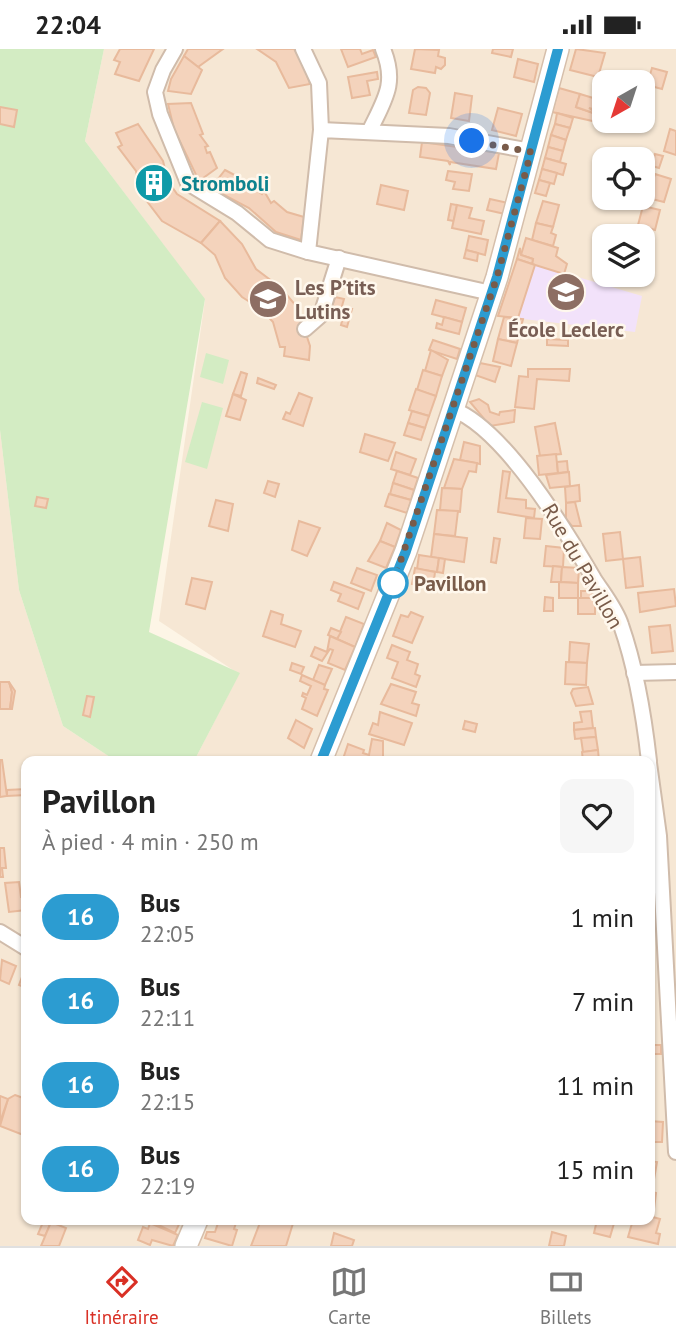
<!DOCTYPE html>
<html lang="fr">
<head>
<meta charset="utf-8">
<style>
	:root { --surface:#fff; --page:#f6f6f6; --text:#222; --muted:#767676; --line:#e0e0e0; --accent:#d93025 }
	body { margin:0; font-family:"PT Sans",sans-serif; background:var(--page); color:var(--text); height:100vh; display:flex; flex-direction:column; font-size:26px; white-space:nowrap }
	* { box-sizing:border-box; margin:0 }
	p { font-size:23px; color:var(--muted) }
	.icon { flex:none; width:38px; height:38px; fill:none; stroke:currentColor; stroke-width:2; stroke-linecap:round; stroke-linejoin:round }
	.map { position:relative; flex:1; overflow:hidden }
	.drawer { position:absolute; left:21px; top:707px; width:634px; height:469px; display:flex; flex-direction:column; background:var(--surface); border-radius:14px; box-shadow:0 2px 5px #0004 }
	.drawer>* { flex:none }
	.badge { padding:0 14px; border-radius:23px; font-size:24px; line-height:46px }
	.needle { width:46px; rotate:219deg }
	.buttons { position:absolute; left:592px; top:21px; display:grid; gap:14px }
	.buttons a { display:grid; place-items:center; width:63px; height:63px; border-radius:14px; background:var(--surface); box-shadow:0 2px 5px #0004; font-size:35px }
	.you { position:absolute; width:35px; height:35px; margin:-18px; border:5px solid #fff; border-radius:50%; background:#1a73e8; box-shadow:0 0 0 10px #1a73e833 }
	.map>.badge { position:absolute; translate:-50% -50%; box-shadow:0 0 0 4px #fff }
	.round { display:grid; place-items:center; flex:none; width:74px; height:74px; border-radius:14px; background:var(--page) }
	.summary { display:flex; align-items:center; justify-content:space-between; height:119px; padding:0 21px }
	h1 { font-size:33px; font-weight:700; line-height:52px }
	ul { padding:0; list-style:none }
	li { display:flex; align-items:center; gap:21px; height:84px; padding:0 21px }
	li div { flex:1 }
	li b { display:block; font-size:26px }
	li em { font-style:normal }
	li .badge { min-width:77px; font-weight:700; text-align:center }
	.status { display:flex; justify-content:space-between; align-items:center; height:49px; padding:0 35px; background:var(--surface); direction:ltr }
	.status svg { height:19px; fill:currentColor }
	.tab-bar { display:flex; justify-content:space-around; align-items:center; height:98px; border-top:2px solid var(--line); background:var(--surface); font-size:19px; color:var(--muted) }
	.tab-bar a { display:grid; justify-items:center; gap:4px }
	.tab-bar .current { color:var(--accent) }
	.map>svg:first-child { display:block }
	.residential { fill:#f6e7d4; fill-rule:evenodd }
	.education { fill:#f2e2fa }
	.green { fill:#d3ecc3 }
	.building { fill:#f4d3bc; stroke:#e8ba9c; stroke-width:2 }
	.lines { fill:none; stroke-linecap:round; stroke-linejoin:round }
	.minor-casing { stroke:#d0bcab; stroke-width:18 }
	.secondary-casing { stroke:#d6bfab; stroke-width:24 }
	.minor { stroke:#fff; stroke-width:14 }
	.secondary { stroke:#fff; stroke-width:21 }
	.line-casing { stroke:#fff; stroke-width:16 }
	.line { stroke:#2c9cd1; stroke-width:10 }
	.walk { stroke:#795b49; stroke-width:7; stroke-dasharray:0 12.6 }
	.stop-dot { fill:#fff; stroke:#2c9cd1; stroke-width:3.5 }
	.labels { text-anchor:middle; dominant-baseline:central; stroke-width:5; stroke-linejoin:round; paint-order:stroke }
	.culture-label { font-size:21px; font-weight:bold; fill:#0d838f; stroke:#fff8ed; text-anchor:start }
	.education-label { font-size:21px; font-weight:bold; fill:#785e54; stroke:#fff8ed; text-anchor:start }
	.street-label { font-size:21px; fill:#795b49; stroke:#fff8ed }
	.stop-label { font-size:21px; font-weight:bold; fill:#795b49; stroke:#fff8ed; text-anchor:start }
</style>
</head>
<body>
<div class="status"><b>22:04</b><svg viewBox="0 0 49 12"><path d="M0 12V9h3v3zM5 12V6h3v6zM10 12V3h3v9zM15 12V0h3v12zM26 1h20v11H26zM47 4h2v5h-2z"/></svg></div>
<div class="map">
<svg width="676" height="1197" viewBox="0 0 676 1197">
	<rect width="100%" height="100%" fill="#fdf5e6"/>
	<!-- residential -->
	<path class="residential" d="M 104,0 L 676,0 L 676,1197 L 0,1197 L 0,381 L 19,541 L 63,677 L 116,712 L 26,712 L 26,1171 L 649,1171 L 649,712 L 194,712 L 239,625 L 159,572 L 205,251 L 85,92 ZM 604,33 L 642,33 L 642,72 L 604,72 ZM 604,110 L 642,110 L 642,149 L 604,149 ZM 604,187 L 642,187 L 642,226 L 604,226 Z"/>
	<!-- education -->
	<polygon class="education" points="517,210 642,247 635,283 498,267"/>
	<!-- green -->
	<g class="green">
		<polygon points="0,0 104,0 85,92 205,250 149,583 240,624 194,712 116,712 63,677 19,541 0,381"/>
		<polygon points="206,304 229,311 223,335 200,328"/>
		<polygon points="202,353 223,359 207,420 185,413"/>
	</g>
	<!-- building -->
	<g class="building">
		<polygon points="120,0 154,0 139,32 115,25 120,13 114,11"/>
		<polygon points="188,0 223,0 198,18 184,7"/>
		<polygon points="257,0 294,0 302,12 310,35 289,39 276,13"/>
		<polygon points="341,0 360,0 362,5 373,1 376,8 348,18"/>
		<polygon points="415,0 439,1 438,7 445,9 445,16 441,20 436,18 435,24 411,20"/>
		<polygon points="493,0 513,0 511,8 492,4"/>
		<polygon points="576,0 605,4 598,28 570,21"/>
		<polygon points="184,7 202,21 191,45 168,42 171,30"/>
		<polygon points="518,10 538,15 534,33 514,28"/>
		<polygon points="652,19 667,23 662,40 647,36"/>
		<polygon points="377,23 378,30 367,32 370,46 352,49 348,28"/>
		<polygon points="418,38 426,39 430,44 426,66 409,64 413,41"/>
		<polygon points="559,39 580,45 576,58 599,66 597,73 552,63"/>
		<polygon points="455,44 472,47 469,72 451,69"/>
		<polygon points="580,45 603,52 600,62 589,59 599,66 576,58"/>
		<polygon points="191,54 203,85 200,86 208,97 205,98 207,104 210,103 217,119 199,132 174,80 168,55"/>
		<polygon points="0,58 17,61 14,78 0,75"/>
		<polygon points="498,59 522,65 516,87 492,81"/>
		<polygon points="557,64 573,69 570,79 555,75"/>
		<polygon points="619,72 639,72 636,81 617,76"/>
		<polygon points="138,75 163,112 168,132 177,145 220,172 201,194 162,172 140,143 136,122 118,98 122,96 116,84"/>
		<polygon points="555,75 570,79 566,91 551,86"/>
		<polygon points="670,80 676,82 676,106 664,102"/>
		<polygon points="551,86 566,91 563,102 548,98"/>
		<polygon points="422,93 499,104 496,120 450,113 450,116 448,112 420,108"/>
		<polygon points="548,98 563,102 560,113 545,109"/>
		<polygon points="655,105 663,107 659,119 652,117"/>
		<polygon points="545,109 566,115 563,126 542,120"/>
		<polygon points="542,120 557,124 554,135 539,131"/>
		<polygon points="225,121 246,132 245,135 258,138 256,141 262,145 264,142 271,154 274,152 287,163 304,168 301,191 276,183 249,159 211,139"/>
		<polygon points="448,122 472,125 469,142 453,140 455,133 446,131"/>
		<polygon points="655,125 671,130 664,153 648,149"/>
		<polygon points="539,131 550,134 546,147 535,144"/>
		<polygon points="381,136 408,142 404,161 377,155"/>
		<polygon points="490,150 508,154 505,165 487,161"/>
		<polygon points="543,152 559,156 553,178 536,174"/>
		<polygon points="451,155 457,156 454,172 448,171"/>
		<polygon points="457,156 472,159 469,169 484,172 481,185 452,179"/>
		<polygon points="643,157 660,161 655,181 638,176"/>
		<polygon points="220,172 242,195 256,220 281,239 297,258 310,297 309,311 284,307 285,298 280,298 273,273 261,260 242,248 225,229 215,206 201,194"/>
		<polygon points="536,174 553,178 551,184 556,186 553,197 532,191"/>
		<polygon points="613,178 639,185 638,187 611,187"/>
		<polygon points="469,187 488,191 485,206 466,201"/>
		<polygon points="526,189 558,199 556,207 567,215 564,225 532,215 533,210 521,206"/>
		<polygon points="520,199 521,206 533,210 532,215 517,210"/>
		<polygon points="466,201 478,204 477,212 464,209"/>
		<polygon points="517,210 535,216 518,269 498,267"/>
		<polygon points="335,248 344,250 340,264 331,261"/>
		<polygon points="436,251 466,259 462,273 432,265"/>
		<polygon points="345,260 352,260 347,278 341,276"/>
		<polygon points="444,268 462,273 459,285 436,279 437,274 442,276"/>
		<polygon points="504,268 523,270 517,294 498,290"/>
		<polygon points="498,290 517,294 511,317 493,312"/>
		<polygon points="547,290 568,291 568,297 547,296"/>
		<polygon points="433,291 460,300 457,310 429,301"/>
		<polygon points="431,301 448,311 442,327 425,322"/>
		<polygon points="480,314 500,318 495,333 475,326"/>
		<polygon points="528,320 570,320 569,332 537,330 534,360 515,358 519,327 528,328"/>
		<polygon points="423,321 442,327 436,347 417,341"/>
		<polygon points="241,323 247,325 241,347 233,345"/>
		<polygon points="258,329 276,336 274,340 257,334"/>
		<polygon points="416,340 436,347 429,367 409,361"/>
		<polygon points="299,344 312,349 303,377 283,370 286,363 290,365"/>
		<polygon points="233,345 246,351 240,371 226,367"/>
		<polygon points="479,350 488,356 490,363 499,366 500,363 515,361 514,373 490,377 470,353"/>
		<polygon points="412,362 429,367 425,379 408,374"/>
		<polygon points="408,374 425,379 421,391 404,386"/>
		<polygon points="555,374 561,405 540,407 535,378"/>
		<polygon points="365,385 395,394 388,412 360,403"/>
		<polygon points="464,393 480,397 480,415 460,411"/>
		<polygon points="396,403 416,410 410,426 391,420"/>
		<polygon points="556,405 558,424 539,426 537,407"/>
		<polygon points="454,410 477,414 476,423 469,422 462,440 444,439"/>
		<polygon points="567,412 568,423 558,424 557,413"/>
		<polygon points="397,422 418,429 414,441 393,434"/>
		<polygon points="503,422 510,423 506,449 526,451 526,459 535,460 534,469 498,463"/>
		<polygon points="569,423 570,437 550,439 546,426"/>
		<polygon points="268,432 279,435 275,448 264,444"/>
		<polygon points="393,434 414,441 411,451 390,445"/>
		<polygon points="579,436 580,452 566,454 565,438"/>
		<polygon points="442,439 462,440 460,463 440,461"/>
		<polygon points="389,445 411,451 407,464 385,457"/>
		<polygon points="37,448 48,450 46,459 35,457"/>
		<polygon points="216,451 233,455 228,482 209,477"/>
		<polygon points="575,453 581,477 572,477 566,470 566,454"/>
		<polygon points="437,461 458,462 455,487 434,485"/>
		<polygon points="526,469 542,470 540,490 524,489"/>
		<polygon points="299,472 320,479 307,507 292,501"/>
		<polygon points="387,474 401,481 395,498 380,492"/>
		<polygon points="620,483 623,510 606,512 603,485"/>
		<polygon points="434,485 467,489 464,513 431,508"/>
		<polygon points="494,489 500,490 496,514 491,513"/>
		<polygon points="380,492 395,498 386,519 368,512"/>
		<polygon points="546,497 564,499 563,518 544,517"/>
		<polygon points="419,506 439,509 437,523 417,520"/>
		<polygon points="640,508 643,537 626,539 623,510"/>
		<polygon points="439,509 445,510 443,524 437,523"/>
		<polygon points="553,517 562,518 561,533 551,533"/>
		<polygon points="562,518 579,519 578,534 561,533"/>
		<polygon points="357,519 377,526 371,542 351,534"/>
		<polygon points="415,519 435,523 433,539 412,535"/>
		<polygon points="192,529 212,533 205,560 186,555"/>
		<polygon points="334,533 364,544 358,560 338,552 341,545 331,541"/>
		<polygon points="559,533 578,534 578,549 559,549"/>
		<polygon points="674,540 676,557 640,563 638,544"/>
		<rect x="581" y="542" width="11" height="7"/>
		<polygon points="545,548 553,549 553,562 544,562"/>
		<rect x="578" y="549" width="17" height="16"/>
		<polygon points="271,562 283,566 281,575 301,582 295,598 263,587"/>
		<polygon points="411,563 423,568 412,594 393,587 401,566 408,568"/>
		<polygon points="346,568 364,575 355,598 337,590"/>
		<polygon points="670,576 673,602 652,604 649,578"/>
		<polygon points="331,579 341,583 337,590 328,586"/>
		<polygon points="330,587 355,598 345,621 328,614 333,601 330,600 322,612 311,607 315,598 327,603"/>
		<polygon points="570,593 589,595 587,614 569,613"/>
		<polygon points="392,596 410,603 407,611 418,615 415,625 420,627 416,638 392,629 398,613 387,609"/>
		<polygon points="566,613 587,614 586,636 565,635"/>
		<polygon points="292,614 304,618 301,625 290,621"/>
		<polygon points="319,616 332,620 325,636 313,631"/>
		<polygon points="302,626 325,636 324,640 328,641 317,667 302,660 306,649 302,647 303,644 307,646 311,637 300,632"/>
		<polygon points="0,633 9,633 12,643 10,660 0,660"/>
		<polygon points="9,633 15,642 12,660 10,660 12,643"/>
		<polygon points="391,635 416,643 412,654 419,656 416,667 381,655"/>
		<polygon points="588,638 593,655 576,657 571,644 573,640"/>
		<polygon points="87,647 94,648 90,668 83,666"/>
		<polygon points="591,662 593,679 574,681 574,674 582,673 580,663"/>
		<polygon points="380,663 412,674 404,696 369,685 373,674 378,676"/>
		<polygon points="296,671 312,680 304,699 288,689"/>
		<polygon points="465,672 477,675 475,683 463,680"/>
		<polygon points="595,679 596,688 575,690 574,681"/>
		<polygon points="596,688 598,701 583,703 581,689"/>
		<polygon points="372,690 383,692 383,711 343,710 348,695 364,701 363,704 369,706"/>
		<polygon points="598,701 599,712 583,712 582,703"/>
		<polygon points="0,711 2,711 7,747 0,748"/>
		<polygon points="26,740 26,746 7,747 7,741"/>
		<rect x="23" y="762" width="3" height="32"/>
		<polygon points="0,799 4,799 6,819 2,819 3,828 0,828"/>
		<polygon points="19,833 21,848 26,848 26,861 9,863 5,834"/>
		<polygon points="2,911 16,917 9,935 0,931"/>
		<polygon points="25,920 26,921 26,939 19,936"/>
		<polygon points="649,973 653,973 654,992 649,992"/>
		<rect x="650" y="996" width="11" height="9"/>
		<polygon points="15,1046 26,1050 26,1087 0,1077 8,1050"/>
		<polygon points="0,1047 8,1050 0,1073"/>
		<polygon points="649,1072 663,1073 662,1093 649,1093"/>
		<polygon points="649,1112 657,1113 653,1136 649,1136"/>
		<polygon points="649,1142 656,1144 653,1168 649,1167"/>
		<polygon points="649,1167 660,1170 656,1184 660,1185 658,1195 628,1188 633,1171 649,1171"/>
		<polygon points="148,1171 181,1171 175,1184"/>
		<polygon points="219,1171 236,1174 234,1180 237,1181 232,1197 205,1189 207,1183 215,1183"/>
		<polygon points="261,1171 294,1171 286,1197 251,1197"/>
		<polygon points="597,1171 615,1171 610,1188 594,1184"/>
		<polygon points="43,1173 50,1176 45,1187 38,1185"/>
		<polygon points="51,1173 66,1179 59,1197 41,1197"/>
		<polygon points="150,1174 178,1186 173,1197 152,1191 150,1196 138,1191 143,1178 148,1180"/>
		<polygon points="552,1183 566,1187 564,1197 549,1197"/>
		<polygon points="334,1184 354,1191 352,1197 331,1197"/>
	</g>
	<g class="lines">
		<!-- minor casing -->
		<g class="minor-casing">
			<g id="minor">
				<polyline points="175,0 163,21 155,43 160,65 188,134 237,164 270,191 308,203"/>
				<polyline points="303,0 319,34 321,81"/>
				<path d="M 370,81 C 385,50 397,34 383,0"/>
				<polyline points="491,244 308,203 321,81 449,87 531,102"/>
				<polyline points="305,280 321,266 339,209"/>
				<path d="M 452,360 C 504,379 566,482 594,530 C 603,544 616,560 621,576 C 636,619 644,667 649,712"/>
				<polyline points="634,624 676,623"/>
				<polyline points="649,714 659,787 676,1103"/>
				<polyline points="0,883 26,899"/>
			</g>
		</g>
		<!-- secondary casing -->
		<g class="secondary-casing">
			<g id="secondary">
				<polyline points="321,712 406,502 497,228 558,0"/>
				<polyline points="186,1197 197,1171"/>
			</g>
		</g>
		<!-- minor -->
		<use href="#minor" class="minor"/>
		<!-- secondary -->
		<use href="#secondary" class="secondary"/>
	</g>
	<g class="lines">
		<!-- line casing -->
		<g class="line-casing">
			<polyline id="line" points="321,712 406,502 497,228 558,0"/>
		</g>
		<!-- line -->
		<use href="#line" class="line"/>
		<!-- walk -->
		<polyline class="walk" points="393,534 497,228 531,103 472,92"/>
	</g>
	<!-- icons -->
	<defs>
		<g id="building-disc" transform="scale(2.0125)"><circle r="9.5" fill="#0f9aa8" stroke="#fff8ed"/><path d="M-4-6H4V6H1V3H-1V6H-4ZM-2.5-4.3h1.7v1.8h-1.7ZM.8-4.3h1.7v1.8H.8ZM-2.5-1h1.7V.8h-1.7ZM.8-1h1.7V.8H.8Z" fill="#fff"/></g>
		<g id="school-disc" transform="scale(2.0125)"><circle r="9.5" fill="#8d6e63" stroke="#fff8ed"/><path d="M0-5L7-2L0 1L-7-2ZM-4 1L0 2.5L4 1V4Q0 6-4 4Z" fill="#fff"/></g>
	</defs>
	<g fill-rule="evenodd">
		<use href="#building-disc" x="154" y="134"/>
		<use href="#school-disc" x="566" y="243"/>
		<use href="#school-disc" x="268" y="250"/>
	</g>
	<!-- markers -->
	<circle class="stop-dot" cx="393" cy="534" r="14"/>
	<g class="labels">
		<!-- culture labels -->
		<g class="culture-label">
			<text x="181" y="134">Stromboli</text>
		</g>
		<!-- education labels -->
		<g class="education-label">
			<text x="295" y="238">Les P’tits<tspan x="295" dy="24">Lutins</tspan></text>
			<text x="566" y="280" text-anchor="middle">École Leclerc</text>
		</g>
		<!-- street labels -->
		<g class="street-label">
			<text transform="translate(583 517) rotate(60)">Rue du Pavillon</text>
		</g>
		<!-- stop labels -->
		<g class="stop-label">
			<text x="414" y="534">Pavillon</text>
		</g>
	</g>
</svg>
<div class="buttons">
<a><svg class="needle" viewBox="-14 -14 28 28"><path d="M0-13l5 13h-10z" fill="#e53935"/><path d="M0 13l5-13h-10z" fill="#767676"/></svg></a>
<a><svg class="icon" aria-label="locate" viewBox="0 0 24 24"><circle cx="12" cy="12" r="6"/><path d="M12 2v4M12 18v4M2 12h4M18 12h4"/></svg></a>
<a><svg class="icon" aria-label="layers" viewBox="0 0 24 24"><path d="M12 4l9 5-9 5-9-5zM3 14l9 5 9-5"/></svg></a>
</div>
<div class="you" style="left:472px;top:92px"></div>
<section class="drawer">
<div class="summary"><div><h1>Pavillon</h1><p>À pied · 4 min · 250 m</p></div><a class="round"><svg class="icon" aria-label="heart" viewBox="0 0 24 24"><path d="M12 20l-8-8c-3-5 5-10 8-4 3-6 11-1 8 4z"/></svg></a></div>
<ul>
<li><span class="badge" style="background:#2c9cd1;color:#fff">16</span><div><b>Bus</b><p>22:05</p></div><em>1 min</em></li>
<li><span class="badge" style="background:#2c9cd1;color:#fff">16</span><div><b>Bus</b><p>22:11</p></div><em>7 min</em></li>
<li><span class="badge" style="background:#2c9cd1;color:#fff">16</span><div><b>Bus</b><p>22:15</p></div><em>11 min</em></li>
<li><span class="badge" style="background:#2c9cd1;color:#fff">16</span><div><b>Bus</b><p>22:19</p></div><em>15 min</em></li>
</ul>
</section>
</div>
<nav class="tab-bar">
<a class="current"><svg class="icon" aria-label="directions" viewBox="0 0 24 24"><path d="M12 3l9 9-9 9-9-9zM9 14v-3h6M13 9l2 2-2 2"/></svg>Itinéraire</a>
<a><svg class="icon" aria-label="map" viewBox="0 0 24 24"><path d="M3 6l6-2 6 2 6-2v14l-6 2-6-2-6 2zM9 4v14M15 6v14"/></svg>Carte</a>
<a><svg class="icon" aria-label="tickets" viewBox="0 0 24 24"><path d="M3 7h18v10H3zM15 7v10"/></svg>Billets</a>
</nav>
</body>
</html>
